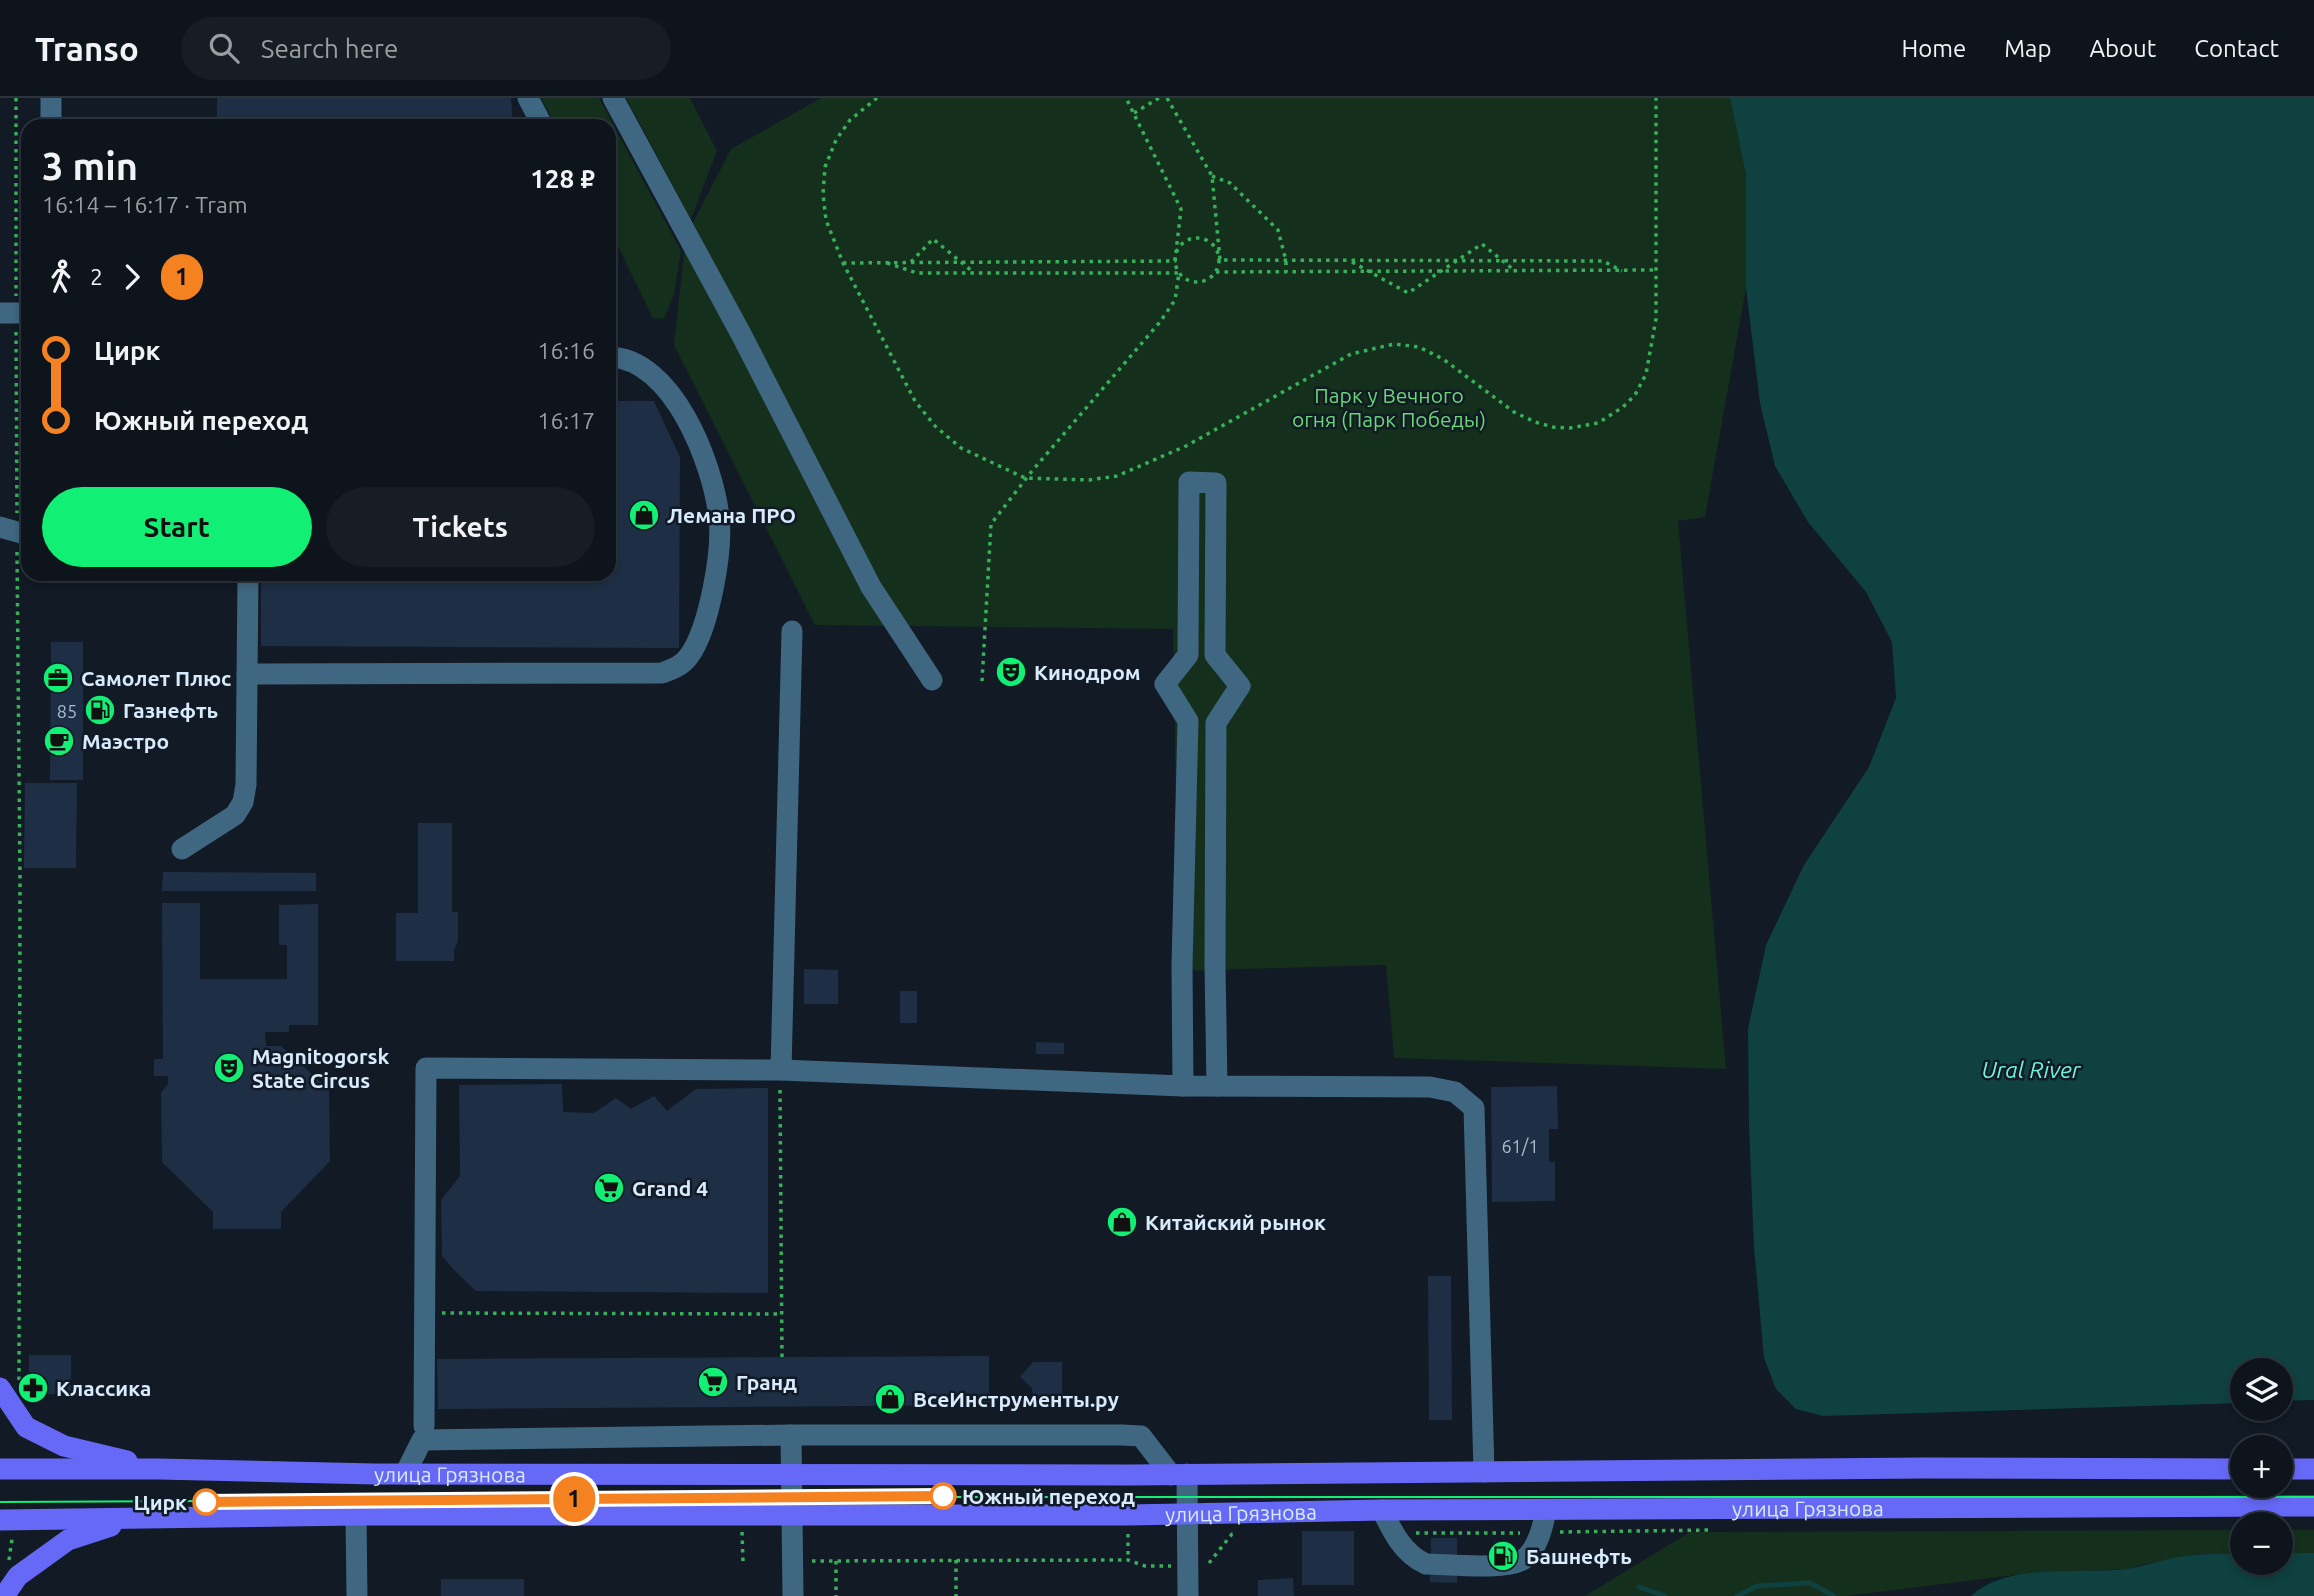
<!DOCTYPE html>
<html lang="en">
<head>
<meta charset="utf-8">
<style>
	:root { --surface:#0d141c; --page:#161d25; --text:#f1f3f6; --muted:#9a9ea3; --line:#2d333b; --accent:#11ef75 }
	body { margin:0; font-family:Ubuntu,sans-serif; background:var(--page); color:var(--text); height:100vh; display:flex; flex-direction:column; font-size:26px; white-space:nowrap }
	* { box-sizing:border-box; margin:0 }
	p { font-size:23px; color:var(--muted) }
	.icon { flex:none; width:38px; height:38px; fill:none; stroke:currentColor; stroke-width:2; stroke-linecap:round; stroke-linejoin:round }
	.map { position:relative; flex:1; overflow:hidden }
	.side { position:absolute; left:21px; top:21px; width:595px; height:462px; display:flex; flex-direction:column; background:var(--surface); border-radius:21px; box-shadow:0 4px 10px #0003,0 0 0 2px var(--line) }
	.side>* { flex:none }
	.badge { padding:0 14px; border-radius:23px; font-size:24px; line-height:46px }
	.fabs { position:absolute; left:2230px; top:1260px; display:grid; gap:14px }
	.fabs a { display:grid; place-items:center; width:63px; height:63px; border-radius:50%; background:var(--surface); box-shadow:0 4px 10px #0003,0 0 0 2px var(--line); font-size:35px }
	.map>.badge { position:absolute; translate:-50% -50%; box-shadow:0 0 0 4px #fff }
	.legs { display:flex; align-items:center; gap:10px; height:77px; padding:0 21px; font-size:23px }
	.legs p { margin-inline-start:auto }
	.overview { display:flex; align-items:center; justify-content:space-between; height:119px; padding:0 21px }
	h1 { font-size:38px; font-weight:700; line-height:52px }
	.primary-button { display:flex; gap:14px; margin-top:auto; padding:14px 21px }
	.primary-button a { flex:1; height:80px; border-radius:42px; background:var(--accent); color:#111; font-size:28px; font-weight:700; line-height:80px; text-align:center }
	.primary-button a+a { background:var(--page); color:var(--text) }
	ul { padding:0 21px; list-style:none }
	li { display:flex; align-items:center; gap:24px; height:70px; font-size:26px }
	li i { display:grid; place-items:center; width:10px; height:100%; margin:0 9px; background:currentColor }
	li i::after { content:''; width:18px; height:18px; margin:-9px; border:5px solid; border-radius:50%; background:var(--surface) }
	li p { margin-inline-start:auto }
	li:first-child i { background:linear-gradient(#0000 50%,currentColor 0) }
	li:last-child i { background:linear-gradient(currentColor 50%,#0000 0) }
	header { display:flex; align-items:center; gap:42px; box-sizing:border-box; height:98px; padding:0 35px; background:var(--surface); border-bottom:2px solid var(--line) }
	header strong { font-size:33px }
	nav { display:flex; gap:38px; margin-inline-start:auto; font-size:24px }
	.search { width:490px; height:63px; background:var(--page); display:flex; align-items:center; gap:18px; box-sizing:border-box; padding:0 24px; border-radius:38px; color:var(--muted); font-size:26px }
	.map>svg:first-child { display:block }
	.green { fill:#142f1c }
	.water { fill:#0e4140 }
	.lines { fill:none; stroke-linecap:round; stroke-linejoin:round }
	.stream { stroke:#0e4140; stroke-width:5 }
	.building { fill:#1e2f45 }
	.path { stroke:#38b05a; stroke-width:3.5; stroke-dasharray:3.5 5; stroke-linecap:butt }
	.minor { stroke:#3f6781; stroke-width:21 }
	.major { stroke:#6669f5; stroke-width:21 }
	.tram { stroke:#11ef75; stroke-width:2 }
	.line-1-casing { stroke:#fff; stroke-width:16 }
	.line-1 { stroke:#f58220; stroke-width:10 }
	.stop-1-dot { fill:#fff; stroke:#f58220; stroke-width:3.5 }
	.labels { text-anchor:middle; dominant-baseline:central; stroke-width:5; stroke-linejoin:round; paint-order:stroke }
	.number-label { font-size:18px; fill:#a9bcce }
	.park-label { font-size:21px; fill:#68d873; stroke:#111a25 }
	.poi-label { font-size:21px; font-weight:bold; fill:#d7ebfc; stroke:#111a25; text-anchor:start }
	.street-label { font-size:21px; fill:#d7ebfc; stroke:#111a25 }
	.stop-label { font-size:21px; font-weight:bold; fill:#d7ebfc; stroke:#111a25; text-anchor:start }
	.water-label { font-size:23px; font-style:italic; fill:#6df5dc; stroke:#111a25 }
</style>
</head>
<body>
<header>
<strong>Transo</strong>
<div class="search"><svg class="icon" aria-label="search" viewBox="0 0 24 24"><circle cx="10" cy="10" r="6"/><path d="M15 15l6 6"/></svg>Search here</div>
<nav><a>Home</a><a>Map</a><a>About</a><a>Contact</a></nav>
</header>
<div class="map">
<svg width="2314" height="1498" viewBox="0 0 2314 1498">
	<rect width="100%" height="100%" fill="#111a25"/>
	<!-- green -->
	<g class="green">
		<polygon points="541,0 599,0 681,153 674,196 664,221 653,220 609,130 609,28 556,28"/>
		<polygon points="626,0 690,0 717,53 691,121"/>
		<polygon points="821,0 1730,0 1746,77 1746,190 1705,419 1678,423 1726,971 1394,960 1386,867 1179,873 1173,531 815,527 674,247 686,138 731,51"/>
		<polygon points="2242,1432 2242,1456 2198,1456 2172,1460 2126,1471 2023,1476 1846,1498 1585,1498 1690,1434"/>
		<rect x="2280" y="1432" width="34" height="23"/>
	</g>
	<!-- water -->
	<g class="water">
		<polygon points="1730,0 2314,0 2314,1302 2280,1303 2280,1272 2242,1272 2242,1305 1823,1318 1796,1311 1776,1291 1764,1260 1754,1149 1749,1029 1748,931 1766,847 1804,767 1869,669 1896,600 1892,544 1866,494 1808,424 1775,368 1760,305 1746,190 1746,77"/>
		<path d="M 2280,1455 L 2314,1455 L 2314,1498 L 1971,1498 C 2008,1463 2078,1477 2126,1471 C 2142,1469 2157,1463 2172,1460 C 2195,1455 2219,1456 2242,1456 L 2242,1465 L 2280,1465 Z"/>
	</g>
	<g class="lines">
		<!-- stream -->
		<g class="stream">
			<polyline points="1639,1489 1665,1498"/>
			<polyline points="1737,1498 1757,1488 1810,1485 1834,1498"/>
		</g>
	</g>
	<!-- building -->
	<g class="building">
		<polygon points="217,0 511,0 513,28 217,28"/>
		<polygon points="609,303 654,303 680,359 679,550 261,548 261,476 609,476"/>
		<polygon points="51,544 83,544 83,682 50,682"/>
		<polygon points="25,685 77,685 76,770 24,770"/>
		<polygon points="418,725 452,725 452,814 458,814 458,843 454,852 454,863 396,863 396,815 418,815"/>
		<polygon points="163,774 316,775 316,793 162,793"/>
		<polygon points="162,805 200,805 200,881 287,881 287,847 279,847 279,807 318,806 318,927 289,927 289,934 265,934 266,948 281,948 329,992 330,1063 281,1114 281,1131 213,1131 213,1114 162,1064 161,995 168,986 168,978 154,978 154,961 163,961"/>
		<polygon points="804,871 838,872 838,906 804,906"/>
		<rect x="900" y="893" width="17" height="32"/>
		<polygon points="1036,944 1064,945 1064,956 1036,956"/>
		<polygon points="562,986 563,1014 594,1015 616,1000 631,1011 654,998 667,1013 696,991 768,990 768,1195 476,1193 456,1174 442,1158 441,1102 460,1078 459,987"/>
		<polygon points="1557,988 1558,1031 1549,1031 1549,1064 1555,1064 1555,1103 1492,1104 1491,989"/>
		<polygon points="1428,1178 1451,1178 1452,1322 1429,1322"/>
		<rect x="29" y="1257" width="42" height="39"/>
		<polygon points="989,1258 989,1307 438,1311 437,1261"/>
		<polygon points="1033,1264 1062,1264 1062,1301 1033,1301 1032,1290 1020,1279"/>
		<rect x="1302" y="1433" width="52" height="54"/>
		<polygon points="1431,1440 1457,1440 1457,1485 1430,1484"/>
		<polygon points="1293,1480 1294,1498 1258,1498 1258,1482"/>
		<rect x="441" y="1481" width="83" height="17"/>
	</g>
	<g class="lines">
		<!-- path -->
		<g class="path">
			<polyline points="16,0 16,198"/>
			<polyline points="877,0 850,22 836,42 825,69 823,96 826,122 843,165 915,303 935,328 961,350 1025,380 1089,382 1117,378 1186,348 1351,256 1394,246 1419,249 1443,261 1514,314 1535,324 1553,329 1570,330 1598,325 1623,309 1635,297 1646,276 1656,221 1656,0"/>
			<polyline points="1167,0 1212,78 1220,162 1603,163 1622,173"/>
			<polyline points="1134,15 1159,0"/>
			<polyline points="1212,78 1230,85 1278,132 1286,163 1286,174"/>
			<circle cx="1197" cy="162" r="22"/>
			<polyline points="911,164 933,141 972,173"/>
			<polyline points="1352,164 1408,195 1482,146 1515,173"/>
			<polyline points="843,165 1175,163 1181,111 1126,0"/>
			<polyline points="887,165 917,175 1179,175 1175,202 1160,224 1032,373 991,426 982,583"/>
			<polyline points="1216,174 1655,172"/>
			<polyline points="16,234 17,415"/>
			<polyline points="17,454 20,781 19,1283"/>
			<polyline points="780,992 782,1259"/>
			<polyline points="442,1215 782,1216"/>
			<polyline points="742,1434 743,1464"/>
			<polyline points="1560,1434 1713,1432"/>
			<polyline points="1416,1435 1520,1435"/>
			<polyline points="1128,1436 1128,1462"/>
			<polyline points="9,1462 12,1441"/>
			<polyline points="956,1462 956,1498"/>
			<polyline points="812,1463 1128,1462 1145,1468 1171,1468"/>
			<polyline points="836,1463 836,1498"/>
			<polyline points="1209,1465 1232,1436 1236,1436"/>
		</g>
		<!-- minor -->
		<g class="minor">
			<polyline points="528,0 540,23 540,28"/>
			<polyline points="613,0 741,236 871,489 932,582"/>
			<polyline points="51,28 51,0"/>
			<polyline points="0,215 28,215"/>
			<polyline points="0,429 28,437"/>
			<path d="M 247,576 L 662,575 C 673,571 682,568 689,558 C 709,531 723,453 719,419 C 713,366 673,260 609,259"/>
			<polyline points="182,751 235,717 243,704 246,687 248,476"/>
			<polyline points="781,972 1183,988 1430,989 1455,994 1474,1010 1484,1374"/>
			<polyline points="1183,988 1182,868 1188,623 1165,586 1188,557 1189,384 1216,385 1215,557 1240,588 1216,625 1215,868 1217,988"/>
			<polyline points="424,1328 426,970 781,972 792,533"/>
			<polyline points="791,1337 793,1498"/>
			<polyline points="405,1376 422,1342 791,1337 1122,1337 1141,1338 1171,1377"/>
			<polyline points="1187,1376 1188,1498"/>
			<path d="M 1382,1412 C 1392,1433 1403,1456 1426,1466 C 1446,1466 1509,1473 1524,1461 C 1538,1450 1543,1429 1546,1412"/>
			<polyline points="356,1417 357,1498"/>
		</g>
		<!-- major -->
		<g class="major">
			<polyline points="0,1290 26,1329 64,1348 127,1363"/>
			<path id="s1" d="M 0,1371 L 159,1371 L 375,1376 L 1128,1377 L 1924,1370 L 2242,1371"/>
			<polyline points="2280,1371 2314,1371"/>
			<path id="s2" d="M 0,1422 L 356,1417 L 1128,1417 L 1382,1412 L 2314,1408"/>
			<polyline points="4,1498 18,1478 68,1442 111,1428"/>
		</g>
		<!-- tram -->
		<polyline class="tram" points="0,1404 943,1399 2314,1399"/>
	</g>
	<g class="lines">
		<!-- line-1 casing -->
		<g class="line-1-casing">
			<polyline id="line-1" points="206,1404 943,1398"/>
		</g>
		<!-- line-1 -->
		<use href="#line-1" class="line-1"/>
	</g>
	<!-- icons -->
	<defs>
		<g id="shop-disc" transform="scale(1.575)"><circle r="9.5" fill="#11ef75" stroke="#111a25"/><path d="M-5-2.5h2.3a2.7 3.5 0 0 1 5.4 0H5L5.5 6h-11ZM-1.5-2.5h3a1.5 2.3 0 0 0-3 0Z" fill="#111"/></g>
		<g id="theatre-disc" transform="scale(1.575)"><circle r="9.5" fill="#11ef75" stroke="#111a25"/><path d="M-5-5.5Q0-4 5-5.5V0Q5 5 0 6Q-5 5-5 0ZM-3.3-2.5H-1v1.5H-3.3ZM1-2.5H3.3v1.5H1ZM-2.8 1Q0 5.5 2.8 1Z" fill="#111"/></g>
		<g id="office-disc" transform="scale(1.575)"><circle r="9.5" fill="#11ef75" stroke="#111a25"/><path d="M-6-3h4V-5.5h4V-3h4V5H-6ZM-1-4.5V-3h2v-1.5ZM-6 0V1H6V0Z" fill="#111"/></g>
		<g id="fuel-disc" transform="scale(1.575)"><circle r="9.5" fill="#11ef75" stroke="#111a25"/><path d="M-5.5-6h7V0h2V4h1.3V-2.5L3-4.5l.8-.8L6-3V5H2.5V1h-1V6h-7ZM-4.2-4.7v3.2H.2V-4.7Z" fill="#111"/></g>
		<g id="cafe-disc" transform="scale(1.575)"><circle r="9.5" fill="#11ef75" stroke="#111a25"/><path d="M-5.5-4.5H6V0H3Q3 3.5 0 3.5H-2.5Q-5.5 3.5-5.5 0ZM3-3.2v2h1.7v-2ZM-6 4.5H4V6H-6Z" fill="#111"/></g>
		<g id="supermarket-disc" transform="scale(1.575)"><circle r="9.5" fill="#11ef75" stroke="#111a25"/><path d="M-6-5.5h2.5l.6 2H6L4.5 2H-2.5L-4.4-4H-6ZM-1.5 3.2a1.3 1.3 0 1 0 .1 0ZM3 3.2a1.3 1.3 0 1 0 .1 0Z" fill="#111"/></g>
		<g id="pharmacy-disc" transform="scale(1.575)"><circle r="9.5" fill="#11ef75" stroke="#111a25"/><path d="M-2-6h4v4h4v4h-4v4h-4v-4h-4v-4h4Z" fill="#111"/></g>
	</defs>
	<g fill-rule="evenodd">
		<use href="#shop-disc" x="644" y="417"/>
		<use href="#theatre-disc" x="1011" y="574"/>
		<use href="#office-disc" x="58" y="580"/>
		<use href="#fuel-disc" x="100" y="612"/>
		<use href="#cafe-disc" x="59" y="643"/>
		<use href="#theatre-disc" x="229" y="970"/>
		<use href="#supermarket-disc" x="609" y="1090"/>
		<use href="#shop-disc" x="1122" y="1124"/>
		<use href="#supermarket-disc" x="713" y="1284"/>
		<use href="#pharmacy-disc" x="33" y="1290"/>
		<use href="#shop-disc" x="890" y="1301"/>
		<use href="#fuel-disc" x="1503" y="1458"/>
	</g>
	<!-- markers -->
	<g class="stop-1-dot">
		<circle cx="943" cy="1398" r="12"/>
		<circle cx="206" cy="1404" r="12"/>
	</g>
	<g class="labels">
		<!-- number labels -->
		<g class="number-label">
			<text x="67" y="613">85</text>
			<text x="1520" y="1048">61/1</text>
		</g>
		<!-- park labels -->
		<g class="park-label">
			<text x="1389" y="297">Парк у Вечного<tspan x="1389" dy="24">огня (Парк Победы)</tspan></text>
		</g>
		<!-- poi labels -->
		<g class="poi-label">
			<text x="667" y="417">Лемана ПРО</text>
			<text x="1034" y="574">Кинодром</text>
			<text x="81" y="580">Самолет Плюс</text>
			<text x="123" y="612">Газнефть</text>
			<text x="82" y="643">Маэстро</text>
			<text x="252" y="958">Magnitogorsk<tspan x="252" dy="24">State Circus</tspan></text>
			<text x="632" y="1090">Grand 4</text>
			<text x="1145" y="1124">Китайский рынок</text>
			<text x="736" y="1284">Гранд</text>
			<text x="56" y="1290">Классика</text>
			<text x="913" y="1301">ВсеИнструменты.ру</text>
			<text x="1526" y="1458">Башнефть</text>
		</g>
		<!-- street labels -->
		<g class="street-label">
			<text stroke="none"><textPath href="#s1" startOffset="450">улица Грязнова</textPath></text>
			<text stroke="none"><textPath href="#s2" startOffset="1808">улица Грязнова</textPath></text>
			<text stroke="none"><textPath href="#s2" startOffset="1241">улица Грязнова</textPath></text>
		</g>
		<!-- stop labels -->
		<g class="stop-label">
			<text x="962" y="1398">Южный переход</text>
			<text x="187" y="1404" text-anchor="end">Цирк</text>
		</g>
		<!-- water labels -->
		<g class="water-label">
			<text x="2031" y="971">Ural River</text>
		</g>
	</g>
</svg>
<div class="fabs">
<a><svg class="icon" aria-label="layers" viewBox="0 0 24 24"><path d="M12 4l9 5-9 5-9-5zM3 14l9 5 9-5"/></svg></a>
<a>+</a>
<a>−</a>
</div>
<b class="badge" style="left:574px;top:1401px;background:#f58220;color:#111">1</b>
<section class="side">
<div class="overview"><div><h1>3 min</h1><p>16:14 – 16:17 · Tram</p></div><b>128 ₽</b></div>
<div class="legs"><svg class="icon" aria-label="walk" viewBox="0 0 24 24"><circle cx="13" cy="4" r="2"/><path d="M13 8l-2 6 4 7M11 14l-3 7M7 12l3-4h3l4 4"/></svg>2<svg class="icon" aria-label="forward" viewBox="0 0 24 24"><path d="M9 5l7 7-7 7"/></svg><b class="badge" style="background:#f58220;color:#111">1</b></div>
<ul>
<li><i style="color:#f58220"></i><b>Цирк</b><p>16:16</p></li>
<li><i style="color:#f58220"></i><b>Южный переход</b><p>16:17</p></li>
</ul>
<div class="primary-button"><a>Start</a><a>Tickets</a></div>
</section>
</div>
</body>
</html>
